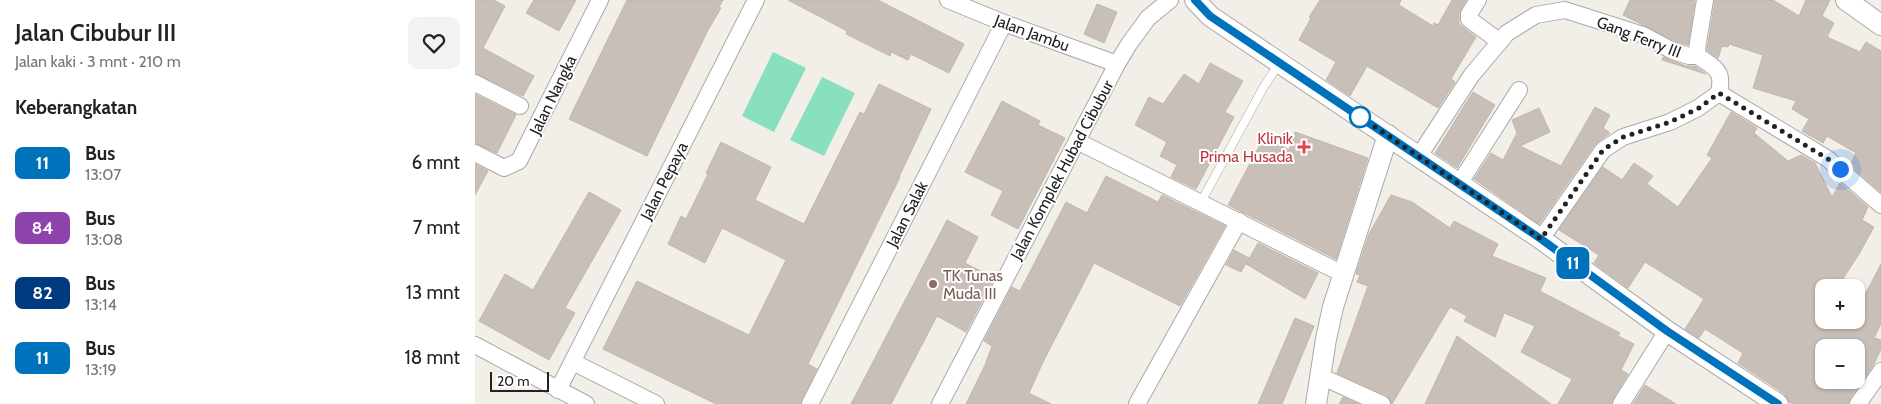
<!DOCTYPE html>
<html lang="id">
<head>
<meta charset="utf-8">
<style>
	:root { --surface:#fff; --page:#f2f2f2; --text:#222; --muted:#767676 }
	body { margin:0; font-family:Cabin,sans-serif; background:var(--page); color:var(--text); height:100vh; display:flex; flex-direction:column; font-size:19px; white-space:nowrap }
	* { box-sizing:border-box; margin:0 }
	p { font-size:16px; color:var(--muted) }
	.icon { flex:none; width:28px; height:28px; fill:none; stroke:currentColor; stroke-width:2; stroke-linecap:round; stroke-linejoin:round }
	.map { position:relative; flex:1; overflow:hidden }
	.side { display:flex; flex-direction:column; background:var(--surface); width:475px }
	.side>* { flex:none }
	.badge { padding:0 10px; border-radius:8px; font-size:18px; line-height:32px }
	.controls { position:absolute; left:1340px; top:279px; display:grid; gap:10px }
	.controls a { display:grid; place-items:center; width:50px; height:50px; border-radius:10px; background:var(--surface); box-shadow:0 1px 4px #0004; font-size:25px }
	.scale { position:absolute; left:15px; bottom:12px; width:59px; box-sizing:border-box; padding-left:5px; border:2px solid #222; border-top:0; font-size:14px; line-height:18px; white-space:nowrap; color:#222; -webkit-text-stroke:4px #fff; paint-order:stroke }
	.you { position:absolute; width:25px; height:25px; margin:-12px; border:4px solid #fff; border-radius:50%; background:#1a73e8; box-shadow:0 0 0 8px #1a73e833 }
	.map>.badge { position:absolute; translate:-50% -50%; box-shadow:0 0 0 2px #fff }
	h2 { padding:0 15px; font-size:19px; line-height:45px }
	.round { display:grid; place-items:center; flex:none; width:52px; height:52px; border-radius:10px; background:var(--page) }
	.head { display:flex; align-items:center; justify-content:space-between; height:85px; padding:0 15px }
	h1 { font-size:24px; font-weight:600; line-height:38px }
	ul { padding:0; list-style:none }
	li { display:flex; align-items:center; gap:15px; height:65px; padding:0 15px }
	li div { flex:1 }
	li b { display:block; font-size:19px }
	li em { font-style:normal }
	li .badge { min-width:55px; font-weight:700; text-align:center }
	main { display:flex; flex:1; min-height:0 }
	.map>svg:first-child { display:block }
	.pitch { fill:#88e0be }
	.building { fill:#c7bfb8; stroke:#c4b6ab; fill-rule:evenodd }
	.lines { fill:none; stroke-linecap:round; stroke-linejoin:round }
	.service-casing { stroke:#a9a9a9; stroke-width:9 }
	.minor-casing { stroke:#a9a9a9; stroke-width:18 }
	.tertiary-casing { stroke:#a9a9a9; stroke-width:22 }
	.service { stroke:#fff; stroke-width:8 }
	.minor { stroke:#fff; stroke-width:16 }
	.tertiary { stroke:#fff; stroke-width:20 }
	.line-casing { stroke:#fff; stroke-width:11 }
	.line { stroke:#0072bc; stroke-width:8 }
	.walk { stroke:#222; stroke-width:5; stroke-dasharray:0 9 }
	.stop-dot { fill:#fff; stroke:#0072bc; stroke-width:2.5 }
	.health-dot { fill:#e0444e; stroke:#fff; stroke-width:2 }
	.education-dot { fill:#8d6e63; stroke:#fff; stroke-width:2 }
	.labels { text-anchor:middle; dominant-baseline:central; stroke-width:4; stroke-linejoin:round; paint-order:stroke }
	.street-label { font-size:16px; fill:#222; stroke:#fff }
	.health-label { font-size:16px; fill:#be3a42; stroke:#fff; text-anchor:end }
	.education-label { font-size:16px; fill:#785e54; stroke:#fff; text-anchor:start }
</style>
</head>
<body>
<main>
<section class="side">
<div class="head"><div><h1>Jalan Cibubur III</h1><p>Jalan kaki · 3 mnt · 210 m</p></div><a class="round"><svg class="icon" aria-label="heart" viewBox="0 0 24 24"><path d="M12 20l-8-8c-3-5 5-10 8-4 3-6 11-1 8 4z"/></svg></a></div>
<h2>Keberangkatan</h2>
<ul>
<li><span class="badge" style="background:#0072bc;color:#fff">11</span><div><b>Bus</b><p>13:07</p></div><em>6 mnt</em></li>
<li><span class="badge" style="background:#8e44ad;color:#fff">84</span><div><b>Bus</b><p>13:08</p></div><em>7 mnt</em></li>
<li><span class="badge" style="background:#003b80;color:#fff">82</span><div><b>Bus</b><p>13:14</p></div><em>13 mnt</em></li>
<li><span class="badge" style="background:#0072bc;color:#fff">11</span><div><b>Bus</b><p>13:19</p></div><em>18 mnt</em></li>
</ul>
</section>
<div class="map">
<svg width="1406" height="404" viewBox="0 0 1406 404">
	<rect width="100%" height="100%" fill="#f2efe9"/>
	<!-- pitch -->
	<g class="pitch">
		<polygon points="298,52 331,68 299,132 267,116"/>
		<polygon points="347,77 380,93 349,156 315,140"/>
	</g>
	<!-- building -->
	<g class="building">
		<polygon points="0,0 19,0 30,6 8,48 59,76 48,96 0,73"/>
		<polygon points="59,0 101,0 84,31 51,13"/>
		<polygon points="152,0 248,0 244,7 246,8 233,30 172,156 94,119"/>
		<polygon points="313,0 403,0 489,44 474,73 436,54 433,60 416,52 415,56 371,34 372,31"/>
		<polygon points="845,0 926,0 924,5 958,26 959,23 963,25 977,0 991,0 984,13 984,24 1001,37 976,79 980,82 963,108 892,66 875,96 851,80 861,62 824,40 836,18 834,17"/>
		<polygon points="1155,0 1220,0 1213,45 1202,42 1148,15"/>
		<polygon points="1240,0 1298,0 1324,16 1331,0 1355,0 1347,16 1359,23 1352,37 1385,52 1391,42 1406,51 1406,192 1375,165 1381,153 1352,136 1348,143 1327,131 1334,119 1317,109 1321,101 1278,88 1288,55 1254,44 1253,47 1247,46 1243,58 1232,50"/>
		<polygon points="622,4 642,12 629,43 609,34"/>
		<polygon points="1188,57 1211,66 1220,66 1231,74 1187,60"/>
		<polygon points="735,63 768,81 750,112 759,117 721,189 696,177 702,165 685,156 692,142 660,125 674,97 688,104 709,74 724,84"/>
		<polygon points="404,84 456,109 424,177 425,177 333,364 342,369 325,404 241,404 128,349 162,281 274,335 311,260 247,228 230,263 193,244 206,216 211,219 233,174 231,173 246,142 296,167 280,200 329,224 385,112 389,114"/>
		<polygon points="998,92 1020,105 982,168 960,153"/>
		<polygon points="0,94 41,115 22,153 0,143"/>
		<polygon points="527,101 565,121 563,125 590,138 543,229 516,215 528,191 490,172"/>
		<polygon points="1120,107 1135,115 1128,128 1135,133 1120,144 1064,224 999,179 1016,153 1028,160 1042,133 1037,120 1064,108 1075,132 1045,146 1086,166"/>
		<path d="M 1256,112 L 1282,128 L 1279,133 L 1313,161 L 1326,155 L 1340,163 L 1357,197 L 1365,183 L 1393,207 L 1387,220 L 1399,227 L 1384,254 L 1362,288 L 1349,288 L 1349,320 L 1381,320 L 1381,312 L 1406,264 L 1406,324 L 1399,338 L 1406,340 L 1406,349 L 1399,364 L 1375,398 L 1373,404 L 1318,404 L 1314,402 L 1310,394 L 1263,363 L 1268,353 L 1230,329 L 1224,338 L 1210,329 L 1229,299 L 1170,262 L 1153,288 L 1119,263 L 1124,255 L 1084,230 L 1128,167 L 1147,180 L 1159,163 L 1178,176 L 1172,184 L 1203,207 L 1237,158 L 1232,155 ZM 1349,338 L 1369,348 L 1381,348 L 1381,380 L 1349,380 Z"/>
		<polygon points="820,132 893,158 861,259 753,205 789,137 814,150"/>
		<polygon points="0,164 13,171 0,195"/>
		<polygon points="631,176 683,202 687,195 750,226 705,306 619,263 568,362 554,393 576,404 491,404 510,365 517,346 509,341 537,287 545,291 591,202 612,213"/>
		<polygon points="114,192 146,210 90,308 100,313 74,360 4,321 30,274 58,290"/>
		<polygon points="916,195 937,202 975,228 979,221 1023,244 1017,256 1071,278 1065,291 1145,333 1143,336 1159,344 1146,370 1153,374 1138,399 1136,404 1083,404 1097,379 1046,352 1060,326 1029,313 1020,337 989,321 992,316 975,307 917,404 915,399 911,395 862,373 893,286 882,282 885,275 881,274 894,234"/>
		<polygon points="472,220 503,237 490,263 519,278 491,332 462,316 416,404 376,404"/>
		<polygon points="783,243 843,273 830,299 771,264"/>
		<polygon points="759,250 774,258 766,272 751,265"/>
		<polygon points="820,318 839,326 807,404 783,404"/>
		<polygon points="982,336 1076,404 950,404"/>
		<polygon points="1170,385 1201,404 1158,404"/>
		<polygon points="868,397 883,404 864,404"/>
	</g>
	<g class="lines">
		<!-- service casing -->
		<g class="service-casing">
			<polyline id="service" points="726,202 788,88 804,64"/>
		</g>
		<!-- minor casing -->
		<g class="minor-casing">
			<g id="minor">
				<polyline points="473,0 529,23 642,64"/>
				<polyline points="1003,0 994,14 994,19 1025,42"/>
				<path d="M 1230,0 L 1222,49 L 1223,56 C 1240,68 1249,70 1244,93"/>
				<polyline points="0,83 45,106"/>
				<polyline points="1244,93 1353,159 1406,205"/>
				<polyline points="602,141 858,269"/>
				<polyline points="0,153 29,168 44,161 125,0"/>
				<polyline points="944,156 996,76 1032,33 1061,15 1090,10 1168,35 1198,51 1214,56 1223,56"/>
				<polyline points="984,184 1044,90"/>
				<polyline points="1066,239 1128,150 1148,137 1195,122 1223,108 1244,93"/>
				<polyline points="0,345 111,404"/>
				<polyline points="98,362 181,404"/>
				<polyline points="845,376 907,404"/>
				<polyline points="83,390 281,0"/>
				<polyline points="335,404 529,23"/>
				<polyline points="465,404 642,64 654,44 673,18 695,0"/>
				<polyline points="662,404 764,221"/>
				<polyline points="1146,404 1192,331"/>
				<polyline points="1383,404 1406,371"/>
			</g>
		</g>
		<!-- tertiary casing -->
		<g class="tertiary-casing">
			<g id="tertiary">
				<polyline points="720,0 735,16 1066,239 1192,331 1303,404"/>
				<polyline points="1371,0 1406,25"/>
				<polyline points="841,404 851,339 858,307 913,135"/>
			</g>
		</g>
		<!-- service -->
		<use href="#service" class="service"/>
		<!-- minor -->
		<use href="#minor" class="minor"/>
		<!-- tertiary -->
		<use href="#tertiary" class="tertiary"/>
	</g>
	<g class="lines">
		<!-- line casing -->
		<g class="line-casing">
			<polyline id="line" points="720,0 735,16 1066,239 1192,331 1303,404"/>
		</g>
		<!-- line -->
		<use href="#line" class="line"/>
		<!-- walk -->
		<polyline class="walk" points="885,117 1066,239 1128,150 1148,137 1195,122 1224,108 1244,93 1353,159 1365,169"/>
	</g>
	<!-- markers -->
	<circle class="stop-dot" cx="885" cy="117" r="10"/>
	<path class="health-dot" d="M826.5 139.5h5v5h5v5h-5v5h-5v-5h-5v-5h5z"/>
	<circle class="education-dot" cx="458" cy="284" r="5"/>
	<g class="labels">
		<!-- street labels -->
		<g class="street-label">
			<text transform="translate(557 33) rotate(20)">Jalan Jambu</text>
			<text transform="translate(1164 37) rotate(21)">Gang Ferry III</text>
			<text transform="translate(78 95) rotate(-64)">Jalan Nangka</text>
			<text transform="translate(587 170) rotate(-62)">Jalan Komplek Hubad Cibubur</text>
			<text transform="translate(189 181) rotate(-63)">Jalan Pepaya</text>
			<text transform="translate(432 214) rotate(-63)">Jalan Salak</text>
		</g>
		<!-- health labels -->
		<g class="health-label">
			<text x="818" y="138">Klinik<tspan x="818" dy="18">Prima Husada</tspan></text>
		</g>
		<!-- education labels -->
		<g class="education-label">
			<text x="468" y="275">TK Tunas<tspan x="468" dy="18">Muda III</tspan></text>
		</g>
	</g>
</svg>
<div class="controls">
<a>+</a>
<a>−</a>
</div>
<div class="scale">20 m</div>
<div class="you" style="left:1365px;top:169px"></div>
<b class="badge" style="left:1098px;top:263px;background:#0072bc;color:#fff">11</b>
</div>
</main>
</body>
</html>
